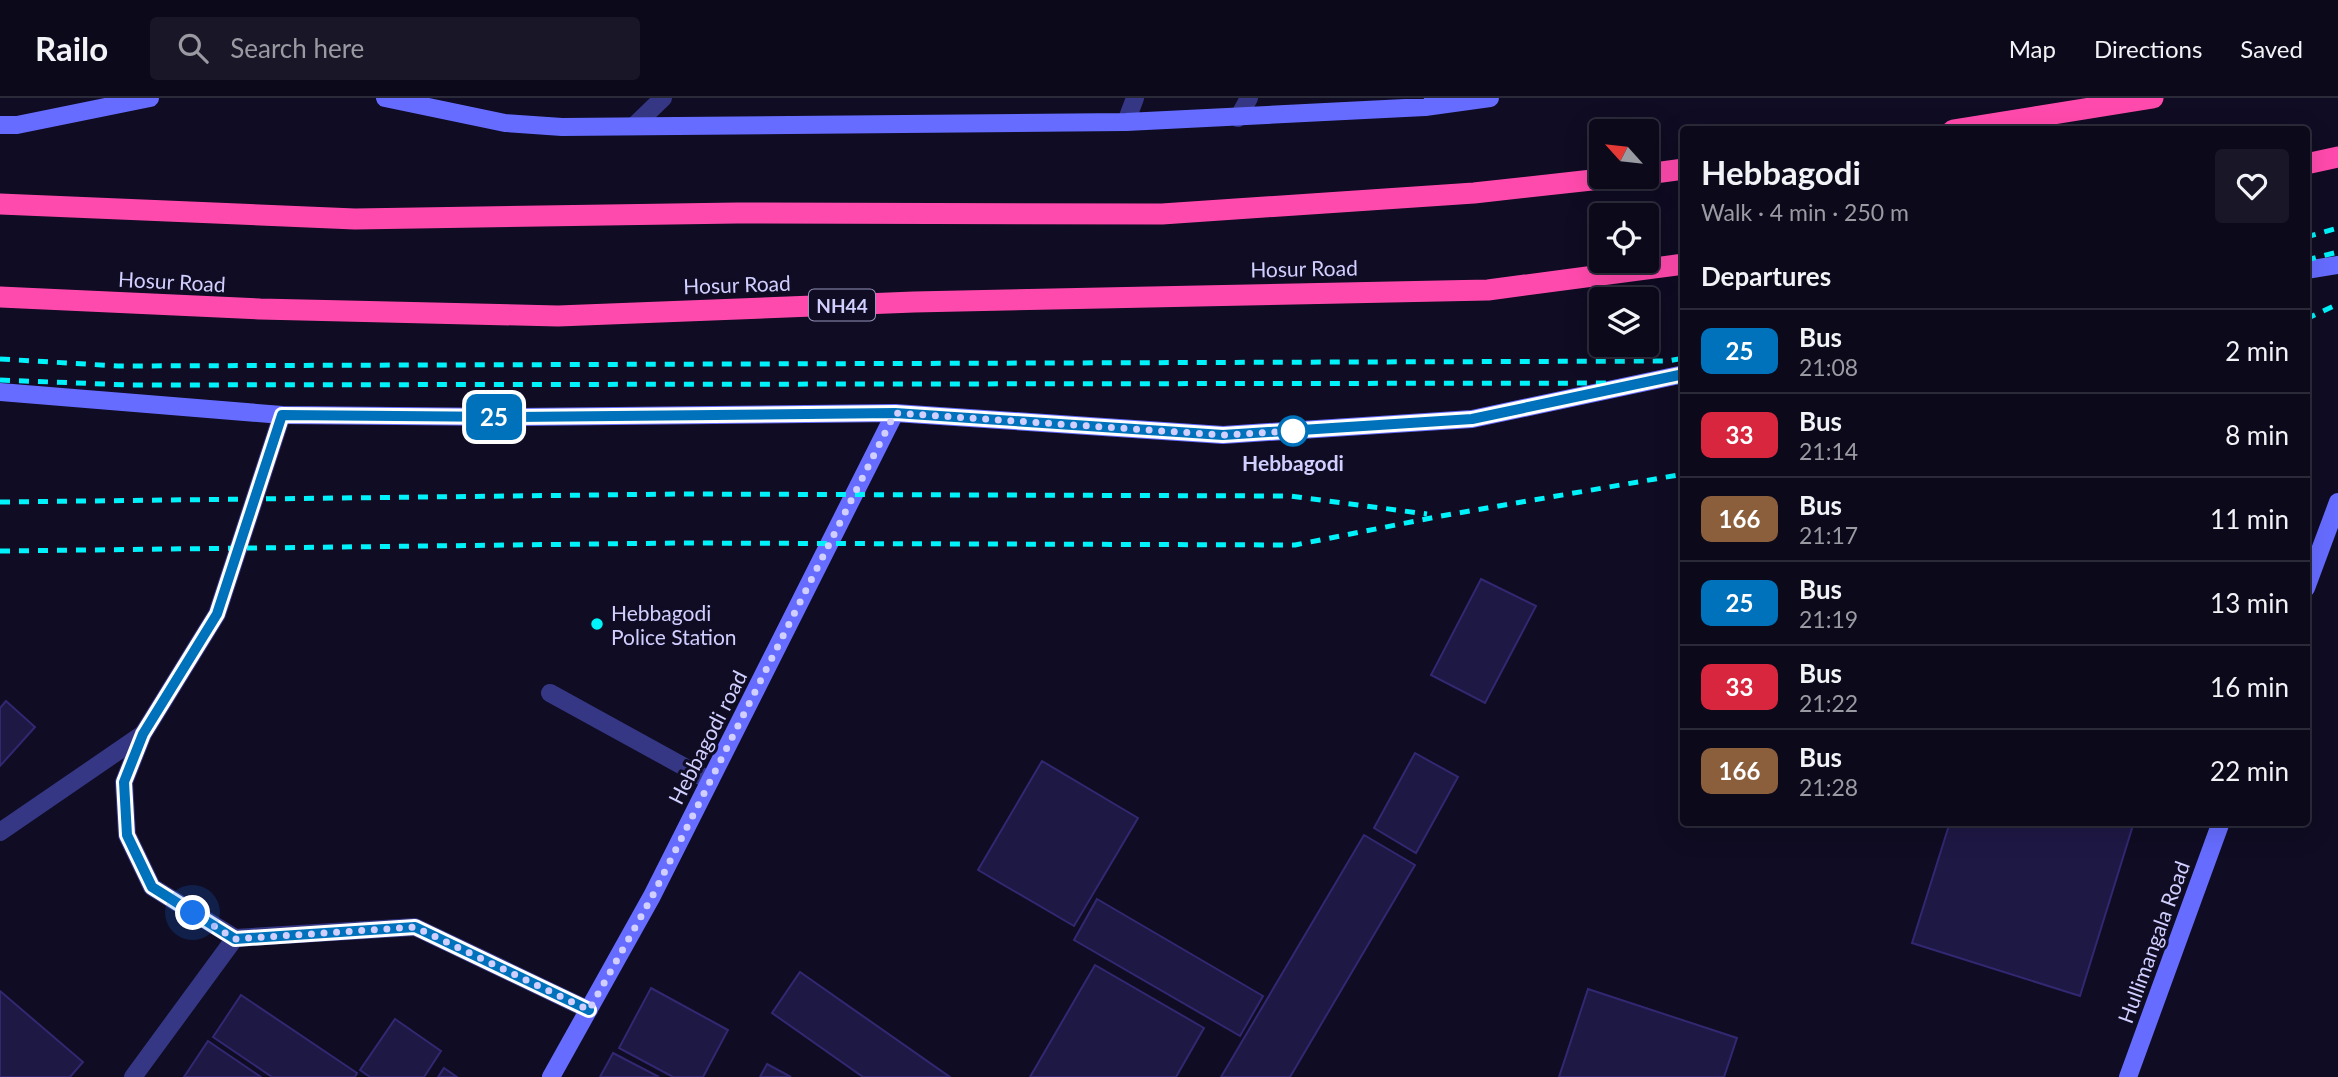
<!DOCTYPE html>
<html lang="en">
<head>
<meta charset="utf-8">
<style>
	:root { --surface:#0b091a; --page:#191727; --text:#f1f3f6; --muted:#9a9aa2; --line:#2b2a39 }
	body { margin:0; font-family:Lato,sans-serif; background:var(--page); color:var(--text); height:100vh; display:flex; flex-direction:column; font-size:26px; white-space:nowrap }
	* { box-sizing:border-box; margin:0 }
	p { font-size:23px; color:var(--muted) }
	.icon { flex:none; width:38px; height:38px; fill:none; stroke:currentColor; stroke-width:2; stroke-linecap:round; stroke-linejoin:round }
	.map { position:relative; flex:1; overflow:hidden }
	.side { position:absolute; left:1680px; top:28px; width:630px; height:700px; display:flex; flex-direction:column; background:var(--surface); border-radius:7px; box-shadow:0 7px 28px #0002,0 0 0 2px var(--line) }
	.side>* { flex:none }
	.badge { padding:0 14px; border-radius:10px; font-size:24px; line-height:46px }
	.needle { width:46px; rotate:297deg }
	.controls { position:absolute; left:1589px; top:21px; display:grid; gap:14px }
	.controls a { display:grid; place-items:center; width:70px; height:70px; border-radius:7px; background:var(--surface); box-shadow:0 7px 28px #0002,0 0 0 2px var(--line); font-size:35px }
	.you { position:absolute; width:35px; height:35px; margin:-18px; border:5px solid #fff; border-radius:50%; background:#1a73e8; box-shadow:0 0 0 10px #1a73e833 }
	.map>.badge { position:absolute; translate:-50% -50%; box-shadow:0 0 0 4px #fff }
	h2 { padding:0 21px; font-size:26px; line-height:63px }
	.round { display:grid; place-items:center; flex:none; width:74px; height:74px; border-radius:7px; background:var(--page) }
	.summary { display:flex; align-items:center; justify-content:space-between; height:119px; padding:0 21px }
	h1 { font-size:33px; font-weight:700; line-height:52px }
	ul { padding:0; list-style:none }
	li { display:flex; align-items:center; gap:21px; height:84px; padding:0 21px; border-top:2px solid var(--line) }
	li div { flex:1 }
	li b { display:block; font-size:26px }
	li em { font-style:normal }
	li .badge { min-width:77px; font-weight:700; text-align:center }
	header { display:flex; align-items:center; gap:42px; box-sizing:border-box; height:98px; padding:0 35px; background:var(--surface); border-bottom:2px solid var(--line) }
	header strong { font-size:33px }
	nav { display:flex; gap:38px; margin-inline-start:auto; font-size:24px }
	.search { width:490px; height:63px; background:var(--page); display:flex; align-items:center; gap:18px; box-sizing:border-box; padding:0 24px; border-radius:7px; color:var(--muted); font-size:26px }
	.map>svg:first-child { display:block }
	.building { fill:#1e1845; stroke:#322872; stroke-width:2 }
	.lines { fill:none; stroke-linecap:round; stroke-linejoin:round }
	.lane { stroke:#353785; stroke-width:18 }
	.street { stroke:#353785; stroke-width:18 }
	.secondary { stroke:#666cff; stroke-width:18 }
	.highway { stroke:#ff4aad; stroke-width:21 }
	.rail { stroke:#00f2fa; stroke-width:5; stroke-dasharray:10 9; stroke-linecap:butt }
	.line-casing { stroke:#fff; stroke-width:16 }
	.line { stroke:#0072bc; stroke-width:10 }
	.walk { stroke:#d1cfff; stroke-width:7; stroke-dasharray:0 12.6 }
	.stop-dot { fill:#fff; stroke:#0072bc; stroke-width:3.5 }
	.poi-dot { fill:#00f2fa; stroke:#0f0c23; stroke-width:2.5 }
	.labels { text-anchor:middle; dominant-baseline:central; stroke-width:6; stroke-linejoin:round; paint-order:stroke }
	.shield { fill:#0f0c23; stroke:#9794bd; stroke-width:2 }
	.shield-label { font-size:19px; font-weight:bold; fill:#d1cfff }
	.street-label { font-size:21px; fill:#d1cfff; stroke:#0f0c23 }
	.stop-label { font-size:21px; font-weight:bold; fill:#d1cfff; stroke:#0f0c23 }
	.poi-label { font-size:21px; fill:#d1cfff; stroke:#0f0c23; text-anchor:start }
</style>
</head>
<body>
<header>
<strong>Railo</strong>
<div class="search"><svg class="icon" aria-label="search" viewBox="0 0 24 24"><circle cx="10" cy="10" r="6"/><path d="M15 15l6 6"/></svg>Search here</div>
<nav><a>Map</a><a>Directions</a><a>Saved</a></nav>
</header>
<div class="map">
<svg width="2338" height="979" viewBox="0 0 2338 979">
	<rect width="100%" height="100%" fill="#0f0c23"/>
	<!-- building -->
	<g class="building">
		<polygon points="1481,481 1536,508 1485,605 1431,577"/>
		<polygon points="6,603 35,629 0,668 0,610"/>
		<polygon points="1415,655 1458,679 1416,755 1374,730"/>
		<polygon points="1042,663 1138,720 1074,828 978,772"/>
		<polygon points="1950,724 2134,724 2080,898 1912,845"/>
		<polygon points="1364,737 1415,767 1290,979 1221,979"/>
		<polygon points="1097,801 1263,898 1240,938 1074,842"/>
		<polygon points="1095,867 1204,930 1176,979 1030,979"/>
		<polygon points="800,874 950,979 863,979 772,915"/>
		<polygon points="651,890 728,932 703,979 673,979 619,950"/>
		<polygon points="1588,891 1737,940 1724,979 1559,979"/>
		<polygon points="0,893 83,964 70,979 0,979"/>
		<polygon points="241,897 357,975 355,979 272,979 213,939"/>
		<polygon points="395,921 441,953 424,979 370,979 360,972"/>
		<polygon points="208,943 261,979 184,979"/>
		<polygon points="613,955 659,979 600,979"/>
		<polygon points="767,966 791,979 760,979"/>
		<polygon points="444,970 457,979 438,979"/>
	</g>
	<g class="lines">
		<!-- lane -->
		<polyline class="lane" points="0,734 143,636"/>
		<!-- street -->
		<g class="street">
			<polyline points="1238,20 1249,0"/>
			<polyline points="1126,24 1135,0"/>
			<polyline points="634,28 663,0"/>
			<polyline points="550,595 710,683"/>
			<polyline points="235,840 152,789 127,737 124,684 143,636 217,516 282,317"/>
			<polyline points="133,979 235,840 415,829 589,912"/>
		</g>
		<!-- secondary -->
		<g class="secondary">
			<polyline points="385,0 505,25 562,29 1126,24 1425,9 1490,0"/>
			<polyline points="0,27 17,27 150,0"/>
			<polyline points="2306,172 2338,167"/>
			<polyline points="0,294 282,317 516,319 895,315 1223,337 1472,321 1684,276"/>
			<polyline points="2306,490 2338,404"/>
			<polyline points="551,979 652,798 895,315"/>
			<polyline points="2128,979 2221,724"/>
		</g>
		<!-- highway -->
		<g class="highway">
			<polyline points="1953,32 2153,0"/>
			<polyline points="2306,66 2338,59"/>
			<polyline points="1647,76 1684,71"/>
			<polyline points="0,106 355,121 737,115 1162,116 1474,95 1619,79"/>
			<polyline points="0,199 260,211 558,218 914,204 1488,192 1684,166"/>
		</g>
		<!-- rail -->
		<g class="rail">
			<polyline points="2306,139 2338,130"/>
			<polyline points="2306,162 2338,154"/>
			<polyline points="2306,221 2338,206"/>
			<polyline points="0,261 118,268 1667,263 1684,260"/>
			<polyline points="0,282 128,287 1666,285 1684,282"/>
			<polyline points="0,404 680,396 1290,398 1427,416"/>
			<polyline points="0,453 680,445 1295,447 1441,418 1684,376"/>
		</g>
	</g>
	<g class="lines">
		<!-- line casing -->
		<g class="line-casing">
			<polyline id="line" points="589,912 415,829 235,841 152,789 127,737 124,684 143,636 217,516 282,317 516,319 895,315 1223,337 1472,321 1684,276"/>
		</g>
		<!-- line -->
		<use href="#line" class="line"/>
		<!-- walk -->
		<polyline class="walk" points="193,815 235,841 415,829 589,912 652,799 895,315 1223,337 1306,332 1293,333"/>
	</g>
	<!-- markers -->
	<circle class="stop-dot" cx="1293" cy="333" r="14"/>
	<circle class="poi-dot" cx="597" cy="526" r="7"/>
	<g class="labels">
		<!-- shield labels -->
		<rect class="shield" x="809" y="191.5" width="66" height="31" rx="5"/>
		<g class="shield-label">
			<text x="842" y="207">NH44</text>
		</g>
		<!-- street labels -->
		<g class="street-label">
			<text transform="translate(1304 170) rotate(-1)">Hosur Road</text>
			<text transform="translate(172 183) rotate(3)">Hosur Road</text>
			<text transform="translate(737 186) rotate(-2)">Hosur Road</text>
			<text transform="translate(707 639) rotate(-63)">Hebbagodi road</text>
			<text transform="translate(2153 844) rotate(-70)">Hullimangala Road</text>
		</g>
		<!-- stop labels -->
		<g class="stop-label">
			<text x="1293" y="364">Hebbagodi</text>
		</g>
		<!-- poi labels -->
		<g class="poi-label">
			<text x="611" y="514">Hebbagodi<tspan x="611" dy="24">Police Station</tspan></text>
		</g>
	</g>
</svg>
<div class="controls">
<a><svg class="needle" viewBox="-14 -14 28 28"><path d="M0-13l5 13h-10z" fill="#e53935"/><path d="M0 13l5-13h-10z" fill="#9a9aa2"/></svg></a>
<a><svg class="icon" aria-label="locate" viewBox="0 0 24 24"><circle cx="12" cy="12" r="6"/><path d="M12 2v4M12 18v4M2 12h4M18 12h4"/></svg></a>
<a><svg class="icon" aria-label="layers" viewBox="0 0 24 24"><path d="M12 4l9 5-9 5-9-5zM3 14l9 5 9-5"/></svg></a>
</div>
<div class="you" style="left:193px;top:815px"></div>
<b class="badge" style="left:494px;top:319px;background:#0072bc;color:#fff">25</b>
<section class="side">
<div class="summary"><div><h1>Hebbagodi</h1><p>Walk · 4 min · 250 m</p></div><a class="round"><svg class="icon" aria-label="heart" viewBox="0 0 24 24"><path d="M12 20l-8-8c-3-5 5-10 8-4 3-6 11-1 8 4z"/></svg></a></div>
<h2>Departures</h2>
<ul>
<li><span class="badge" style="background:#0072bc;color:#fff">25</span><div><b>Bus</b><p>21:08</p></div><em>2 min</em></li>
<li><span class="badge" style="background:#d7263d;color:#fff">33</span><div><b>Bus</b><p>21:14</p></div><em>8 min</em></li>
<li><span class="badge" style="background:#8b5e3c;color:#fff">166</span><div><b>Bus</b><p>21:17</p></div><em>11 min</em></li>
<li><span class="badge" style="background:#0072bc;color:#fff">25</span><div><b>Bus</b><p>21:19</p></div><em>13 min</em></li>
<li><span class="badge" style="background:#d7263d;color:#fff">33</span><div><b>Bus</b><p>21:22</p></div><em>16 min</em></li>
<li><span class="badge" style="background:#8b5e3c;color:#fff">166</span><div><b>Bus</b><p>21:28</p></div><em>22 min</em></li>
</ul>
</section>
</div>
</body>
</html>
